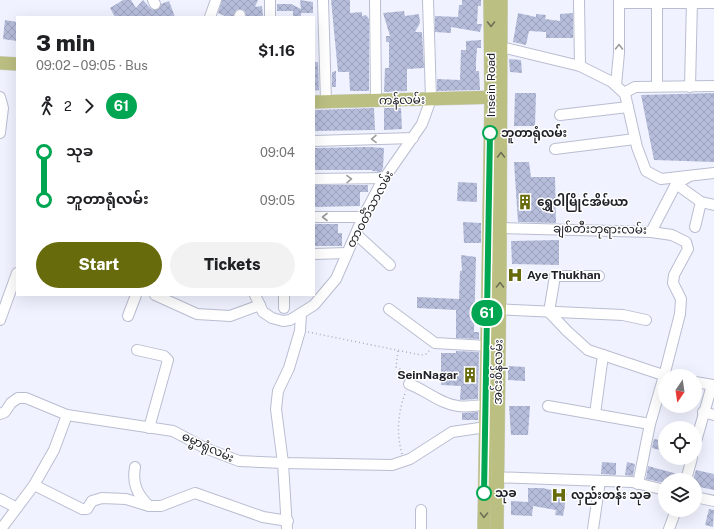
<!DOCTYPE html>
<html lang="en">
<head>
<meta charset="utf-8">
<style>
	:root { --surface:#fff; --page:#f2f2f2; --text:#202124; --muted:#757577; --accent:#676b0c }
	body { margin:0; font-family:"Public Sans","Noto Sans Myanmar",sans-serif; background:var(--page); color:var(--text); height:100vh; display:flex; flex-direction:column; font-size:15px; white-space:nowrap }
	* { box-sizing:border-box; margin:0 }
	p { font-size:13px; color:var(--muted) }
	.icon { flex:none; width:22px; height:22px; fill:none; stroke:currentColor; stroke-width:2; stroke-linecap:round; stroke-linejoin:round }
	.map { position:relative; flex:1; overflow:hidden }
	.drawer { position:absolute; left:16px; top:16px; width:299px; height:280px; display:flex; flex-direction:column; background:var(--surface); border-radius:0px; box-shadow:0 4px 16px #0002 }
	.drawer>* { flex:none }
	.badge { padding:0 8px; border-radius:13px; font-size:14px; line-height:26px }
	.needle { width:26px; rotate:193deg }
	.fabs { position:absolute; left:658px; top:369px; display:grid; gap:8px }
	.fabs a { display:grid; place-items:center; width:44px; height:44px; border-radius:50%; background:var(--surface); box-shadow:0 4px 16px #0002; font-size:20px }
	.map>.badge { position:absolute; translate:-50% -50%; box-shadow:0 0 0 2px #fff }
	.legs { display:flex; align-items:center; gap:6px; height:44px; padding:0 20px; font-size:13px }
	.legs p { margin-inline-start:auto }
	.headline { display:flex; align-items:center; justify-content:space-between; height:68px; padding:0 20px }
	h1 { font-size:22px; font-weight:800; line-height:30px }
	.primary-button { display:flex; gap:8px; margin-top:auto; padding:8px 20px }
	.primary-button a { flex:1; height:46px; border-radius:24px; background:var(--accent); color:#fff; font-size:16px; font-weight:800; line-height:46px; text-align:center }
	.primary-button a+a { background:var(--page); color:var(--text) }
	ul { padding:0 20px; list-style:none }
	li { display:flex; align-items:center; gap:14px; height:48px; font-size:15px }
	li i { display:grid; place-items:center; width:6px; height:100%; margin:0 5px; background:currentColor }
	li i::after { content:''; width:10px; height:10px; margin:-5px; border:3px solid; border-radius:50%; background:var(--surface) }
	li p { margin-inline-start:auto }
	li:first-child i { background:linear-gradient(#0000 50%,currentColor 0) }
	li:last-child i { background:linear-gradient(currentColor 50%,#0000 0) }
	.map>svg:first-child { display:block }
	.building { fill:url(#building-cross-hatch) }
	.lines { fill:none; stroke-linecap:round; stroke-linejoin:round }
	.minor-casing { stroke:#b9bdd0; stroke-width:12 }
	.major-casing { stroke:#d2d3d4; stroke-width:14 }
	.path { stroke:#acaeb8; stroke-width:1.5; stroke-dasharray:1 3; stroke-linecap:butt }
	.minor { stroke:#fff; stroke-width:10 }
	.major { stroke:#bcbf82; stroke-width:13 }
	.oneway { stroke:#6e7055 }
	.oneway2 { stroke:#9b9b9e }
	.line-1-casing { stroke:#fff; stroke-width:9 }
	.line-1 { stroke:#00a651; stroke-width:6 }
	.stop-1-dot { fill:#fff; stroke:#00a651; stroke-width:2 }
	.labels { text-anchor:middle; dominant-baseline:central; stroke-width:3; stroke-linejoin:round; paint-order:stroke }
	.street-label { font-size:12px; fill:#202128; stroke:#fff }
	.stop-label { font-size:12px; font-weight:bold; fill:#202128; stroke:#fff; text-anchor:start }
	.poi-label { font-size:12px; font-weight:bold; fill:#202128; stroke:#fff; text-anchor:start }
</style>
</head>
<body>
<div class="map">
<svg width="714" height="529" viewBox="0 0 714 529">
	<defs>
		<pattern id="building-cross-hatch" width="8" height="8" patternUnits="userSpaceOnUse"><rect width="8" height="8" fill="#b6bddb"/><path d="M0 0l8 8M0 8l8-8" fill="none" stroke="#9ca2bc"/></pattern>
	</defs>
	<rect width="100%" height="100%" fill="#f0f3ff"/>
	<!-- building -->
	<g class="building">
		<polygon points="123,0 131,0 136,8 143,0 151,9 155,10 160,8 161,4 169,1 175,17 115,17 110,8"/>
		<polygon points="222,0 258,0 255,7 262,6 263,17 246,17 245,11 240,9 236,10 233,17 225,16 218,13"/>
		<polygon points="300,0 313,2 313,13 301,13 301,11 301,17 293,17 293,11 277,11 277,4 291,4 301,9"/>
		<polygon points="331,0 350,0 350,13 362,12 362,16 366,15 369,19 369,91 350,91 349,72 338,72"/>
		<polygon points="462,0 481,0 481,6 478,6 477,24 482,24 480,32 451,27 451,33 435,32 435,16 458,17 459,5 462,5"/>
		<polygon points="404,11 405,16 419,14 420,23 415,32 422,32 424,68 407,69 407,91 384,92 385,68 389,68 389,42 386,42 386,36 390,36 383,13"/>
		<polygon points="518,13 536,17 536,14 546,15 545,19 560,21 560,14 573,13 573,38 546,38 546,32 529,31 526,45 513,42"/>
		<polygon points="5,20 17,22 17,41 3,39"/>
		<polygon points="481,40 481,48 477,48 476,61 476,71 479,71 480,90 437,91 437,79 460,80 461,50 466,50 466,41"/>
		<polygon points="509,59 521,60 522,73 510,72"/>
		<polygon points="314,62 318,62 319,90 314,91"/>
		<polygon points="336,71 336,87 332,87 332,72"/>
		<polygon points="515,93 536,93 535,126 514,126"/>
		<polygon points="714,93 714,162 654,160 641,95"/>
		<polygon points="374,108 375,130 314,131 314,110"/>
		<polygon points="384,108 401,108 402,129 384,130"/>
		<polygon points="369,147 384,148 383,168 381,172 372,171 372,170 314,170 314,148"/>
		<polygon points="514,162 529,162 531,177 555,177 556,223 518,222"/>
		<polygon points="458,182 477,183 477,202 457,201"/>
		<polygon points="314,185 368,185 368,192 360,192 360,206 314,207"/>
		<polygon points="463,222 481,223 481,243 464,243"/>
		<polygon points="314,224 338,224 338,233 342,233 342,246 314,246"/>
		<polygon points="559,240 559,265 512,264 511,241"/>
		<polygon points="461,255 476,257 474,332 479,332 479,339 456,338 456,310 417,308 417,297 459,299 460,271 462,271"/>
		<polygon points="456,351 479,352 478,399 460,400 461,386 441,385 441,353 456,353"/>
		<polygon points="508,366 525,367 525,381 508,380"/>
		<polygon points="509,406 530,406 528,435 511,435"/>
		<polygon points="478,412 478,420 462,420 462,413"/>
		<polygon points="654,439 665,441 664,451 652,448"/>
		<polygon points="602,462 616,463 616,475 601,474"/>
		<polygon points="627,462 635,464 633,476 625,475"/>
		<polygon points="648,466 681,475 680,480 665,480 665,483 646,479"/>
		<polygon points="696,470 714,474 714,490 695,486 695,480 693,480"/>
		<polygon points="528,488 542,488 567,493 563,516 555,515 556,510 533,506 532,516 511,515 511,501 528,502"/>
		<polygon points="709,509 714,510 713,527 705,525"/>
	</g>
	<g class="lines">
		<!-- minor casing -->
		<g class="minor-casing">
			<g id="minor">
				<polyline points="153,0 155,4"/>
				<polyline points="270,0 270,17"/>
				<polyline points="323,0 326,101"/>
				<polyline points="375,0 376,100"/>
				<polyline points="579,0 580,66"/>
				<polyline points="657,0 657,86"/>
				<polyline points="619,3 714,3"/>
				<polyline points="210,17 216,0"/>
				<polyline points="239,17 240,15"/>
				<polyline points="494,47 501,47 580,66 612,82 625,94 637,147 646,171 661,179 714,173"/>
				<polyline points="616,85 619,53 619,0"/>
				<polyline points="690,87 692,0"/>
				<polyline points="624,93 635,87 714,86"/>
				<polyline points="0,97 3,108 0,133"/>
				<polyline points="560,115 628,107"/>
				<polyline points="314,141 413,138"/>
				<polyline points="555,149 635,139"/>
				<polyline points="314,179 385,178"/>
				<polyline points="676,184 701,202 714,205"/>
				<polyline points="314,217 363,217"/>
				<polyline points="695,227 701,202"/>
				<polyline points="500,228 651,232 672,235 686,242 688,249 674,275 673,283 681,299 680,314 664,376 650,424 638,484"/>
				<polyline points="651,232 676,184 688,177"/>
				<polyline points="357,235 390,265"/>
				<polyline points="314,254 347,253"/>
				<polyline points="599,276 555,276 549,312 567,331 588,350 666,376"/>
				<polyline points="155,295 197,314 230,316 260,305"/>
				<polyline points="255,295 263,312 272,318 283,321 290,320 314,305 336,279 363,217 381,183 422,124 431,99 428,0"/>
				<polyline points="284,295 284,308"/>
				<polyline points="389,309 435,343 487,346"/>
				<polyline points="493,309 623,315 646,320"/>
				<polyline points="128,316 136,295"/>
				<polyline points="0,320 17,273"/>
				<polyline points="137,350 164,356 168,360 149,428"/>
				<polyline points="695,382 714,385"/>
				<path d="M 409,384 C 426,390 440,404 458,406 C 466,408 477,405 486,405"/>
				<polyline points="548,406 650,424"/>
				<polyline points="703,412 714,415"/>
				<polyline points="0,414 5,412 11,403 18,398 26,398 67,415 173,431 205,448 239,461 283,463 392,465 410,459 452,432 493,426"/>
				<polyline points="595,414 603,355"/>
				<polyline points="695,445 712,385"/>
				<path d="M 135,467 C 132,484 137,494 149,506"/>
				<polyline points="492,477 632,482 665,490"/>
				<polyline points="686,480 692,458"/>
				<polyline points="34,485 82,509 87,509 92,501 102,498 126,499 149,506 161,506 195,493 263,517 288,521"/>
				<polyline points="695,497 714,501"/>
				<polyline points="0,499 17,508"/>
				<polyline points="421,510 421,529"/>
				<polyline points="1,529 34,485 54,450 67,415"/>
				<polyline points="287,529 283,463 276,409 278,391 289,368 300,331 301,314"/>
				<polyline points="593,529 600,481"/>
				<polyline points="669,529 676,510"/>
			</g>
		</g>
		<!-- major casing -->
		<g class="major-casing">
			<g id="major">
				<polyline points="0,63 17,64"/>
				<polyline points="314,102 499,97"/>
				<polyline points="484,529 491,98 490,0"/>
				<polyline points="497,529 500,267 501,0"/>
			</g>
		</g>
		<!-- path -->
		<g class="path">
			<polyline points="308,332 421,355 426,354 430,350"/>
			<polyline points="398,351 396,367 408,373 408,376"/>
			<path d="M 402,454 C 396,433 398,411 406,391"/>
		</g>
		<!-- minor -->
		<use href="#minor" class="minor"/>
		<!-- major -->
		<use href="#major" class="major"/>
	</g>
	<!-- one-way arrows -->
	<defs><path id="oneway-chevron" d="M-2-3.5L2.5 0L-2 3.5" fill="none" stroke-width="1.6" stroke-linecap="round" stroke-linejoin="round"/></defs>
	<g class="oneway">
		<use href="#oneway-chevron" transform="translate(491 24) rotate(90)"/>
		<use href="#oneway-chevron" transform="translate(501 155) rotate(-90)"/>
		<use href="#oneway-chevron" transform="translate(500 285) rotate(-89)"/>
		<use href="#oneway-chevron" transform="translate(484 515) rotate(91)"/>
	</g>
	<g class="oneway2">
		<use href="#oneway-chevron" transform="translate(619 47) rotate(-89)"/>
		<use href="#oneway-chevron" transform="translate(374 139) rotate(179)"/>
		<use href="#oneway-chevron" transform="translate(349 179) rotate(-1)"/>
		<use href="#oneway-chevron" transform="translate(325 217) rotate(180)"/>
	</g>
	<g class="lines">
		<!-- line-1 casing -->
		<g class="line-1-casing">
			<polyline id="line-1" points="484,493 490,133"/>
		</g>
		<!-- line-1 -->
		<use href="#line-1" class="line-1"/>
	</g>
	<!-- icons -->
	<defs>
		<g id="building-bare" transform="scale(1.2)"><path d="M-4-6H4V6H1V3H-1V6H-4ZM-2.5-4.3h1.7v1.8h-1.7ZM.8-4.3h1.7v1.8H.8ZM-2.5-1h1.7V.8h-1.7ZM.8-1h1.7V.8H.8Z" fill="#676b0c" stroke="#fff" stroke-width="2.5" paint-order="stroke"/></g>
		<g id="hospital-bare" transform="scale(1.2)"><path d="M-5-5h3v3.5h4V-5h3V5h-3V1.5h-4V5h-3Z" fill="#676b0c" stroke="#fff" stroke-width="2.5" paint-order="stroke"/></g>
	</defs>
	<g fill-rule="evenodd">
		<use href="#building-bare" x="525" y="202"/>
		<use href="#hospital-bare" x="515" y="275"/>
		<use href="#building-bare" x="470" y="375"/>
		<use href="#hospital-bare" x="559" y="495"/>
	</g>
	<!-- markers -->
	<g class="stop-1-dot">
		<circle cx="490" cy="133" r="7"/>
		<circle cx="484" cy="493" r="7"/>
	</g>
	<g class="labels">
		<!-- street labels -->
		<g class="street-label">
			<text transform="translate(491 85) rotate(-90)">Insein Road</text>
			<text transform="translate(402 100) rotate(-1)">ကန်လမ်း</text>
			<text transform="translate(370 209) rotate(-62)">တာဝတိံသာလမ်း</text>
			<text transform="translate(600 229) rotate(1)">ချစ်တီးဘုရားလမ်း</text>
			<text transform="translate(498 372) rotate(-89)">အင်းစိန်လမ်း</text>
			<text transform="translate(208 447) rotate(25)">ဓမ္မာရုံလမ်း</text>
		</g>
		<!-- stop labels -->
		<g class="stop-label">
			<text x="501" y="133">ဘူတာရုံလမ်း</text>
			<text x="495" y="493">သုခ</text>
		</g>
		<!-- poi labels -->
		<g class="poi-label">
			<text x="537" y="202">ရွှေဝါမြိုင်အိမ်ယာ</text>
			<text x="527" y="275">Aye Thukhan</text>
			<text x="458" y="375" text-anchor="end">SeinNagar</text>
			<text x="571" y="495">လှည်းတန်း သုခ</text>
		</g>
	</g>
</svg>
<div class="fabs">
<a><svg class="needle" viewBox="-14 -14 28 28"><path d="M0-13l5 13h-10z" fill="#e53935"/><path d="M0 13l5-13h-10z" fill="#757577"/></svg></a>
<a><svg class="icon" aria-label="locate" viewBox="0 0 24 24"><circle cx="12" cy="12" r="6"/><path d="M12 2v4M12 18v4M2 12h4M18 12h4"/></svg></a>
<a><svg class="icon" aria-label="layers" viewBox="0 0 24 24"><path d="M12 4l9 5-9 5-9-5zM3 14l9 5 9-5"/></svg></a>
</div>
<b class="badge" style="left:487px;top:313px;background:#00a651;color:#fff">61</b>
<section class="drawer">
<div class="headline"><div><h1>3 min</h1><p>09:02 – 09:05 · Bus</p></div><b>$1.16</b></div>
<div class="legs"><svg class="icon" aria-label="walk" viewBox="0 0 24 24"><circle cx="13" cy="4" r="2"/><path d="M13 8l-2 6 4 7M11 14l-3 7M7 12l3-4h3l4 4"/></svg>2<svg class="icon" aria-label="forward" viewBox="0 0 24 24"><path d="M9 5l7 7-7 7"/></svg><b class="badge" style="background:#00a651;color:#fff">61</b></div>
<ul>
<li><i style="color:#00a651"></i><b>သုခ</b><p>09:04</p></li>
<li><i style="color:#00a651"></i><b>ဘူတာရုံလမ်း</b><p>09:05</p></li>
</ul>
<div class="primary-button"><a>Start</a><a>Tickets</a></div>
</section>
</div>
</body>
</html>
